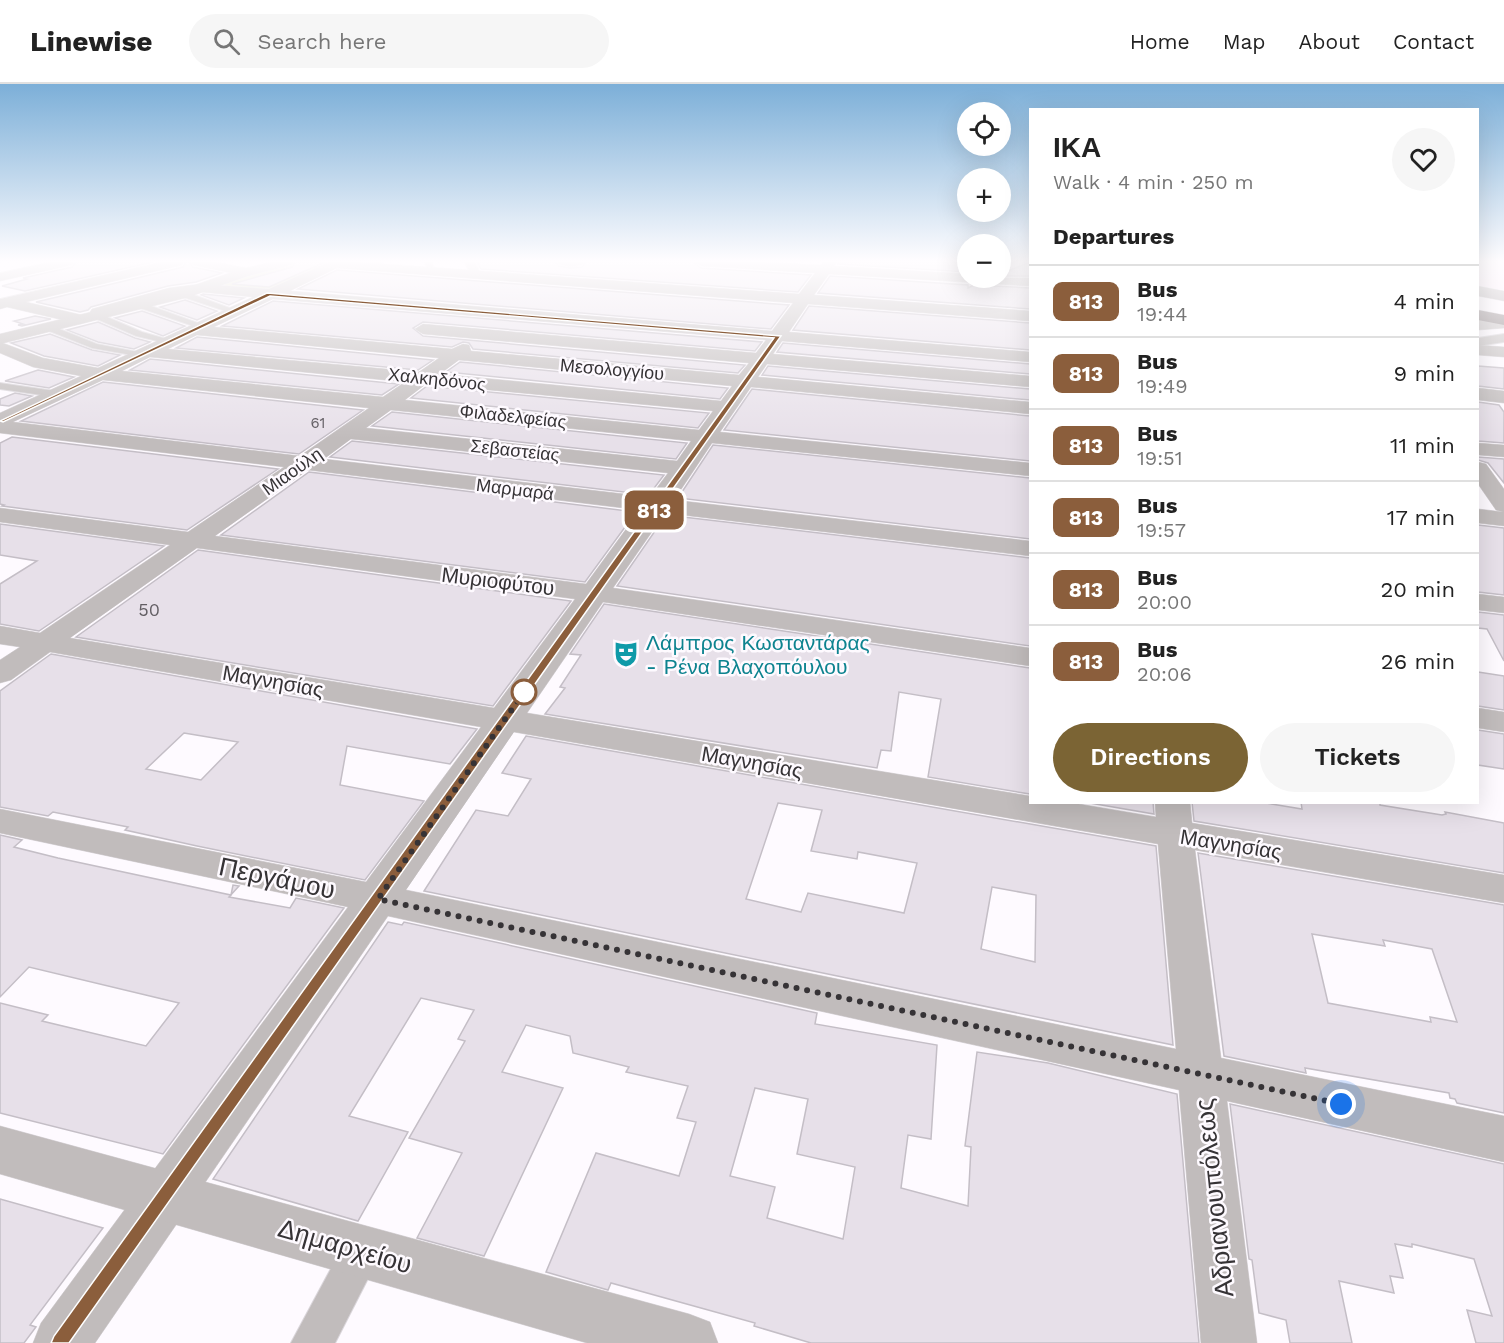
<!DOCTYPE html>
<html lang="en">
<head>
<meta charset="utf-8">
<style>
	:root { --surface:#fff; --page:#f6f6f6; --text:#222; --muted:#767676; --line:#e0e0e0; --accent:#7b6434 }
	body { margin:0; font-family:"Work Sans",sans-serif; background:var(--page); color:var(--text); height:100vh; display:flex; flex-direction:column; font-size:22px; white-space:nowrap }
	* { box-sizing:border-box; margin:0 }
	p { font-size:20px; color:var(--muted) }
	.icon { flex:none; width:33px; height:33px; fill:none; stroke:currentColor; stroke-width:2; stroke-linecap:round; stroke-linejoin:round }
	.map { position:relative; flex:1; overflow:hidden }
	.details { position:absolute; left:1029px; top:24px; width:450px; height:696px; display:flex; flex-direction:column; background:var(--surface); border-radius:0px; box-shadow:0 6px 24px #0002 }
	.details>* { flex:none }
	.badge { padding:0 12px; border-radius:9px; font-size:21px; line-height:39px }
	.fabs { position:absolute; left:957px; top:18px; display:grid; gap:12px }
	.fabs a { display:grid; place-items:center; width:54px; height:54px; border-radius:50%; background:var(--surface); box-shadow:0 6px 24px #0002; font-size:30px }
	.you { position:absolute; width:30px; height:30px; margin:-15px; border:4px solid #fff; border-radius:50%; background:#1a73e8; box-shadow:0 0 0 9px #1a73e833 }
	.map>.badge { position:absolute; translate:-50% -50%; box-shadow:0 0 0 3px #fff }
	h2 { padding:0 24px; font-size:22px; line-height:54px }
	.round { display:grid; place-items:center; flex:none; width:63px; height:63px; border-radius:32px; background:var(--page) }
	.summary { display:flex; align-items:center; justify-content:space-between; height:102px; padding:0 24px }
	h1 { font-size:28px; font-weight:600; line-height:45px }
	.button { display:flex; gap:12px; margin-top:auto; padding:12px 24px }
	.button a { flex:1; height:69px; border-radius:36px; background:var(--accent); color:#fff; font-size:24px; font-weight:600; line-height:69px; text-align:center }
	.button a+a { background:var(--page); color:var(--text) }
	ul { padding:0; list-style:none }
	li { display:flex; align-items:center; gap:18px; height:72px; padding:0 24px; border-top:2px solid var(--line) }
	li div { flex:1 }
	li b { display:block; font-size:22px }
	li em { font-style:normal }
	li .badge { min-width:66px; font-weight:700; text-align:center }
	header { display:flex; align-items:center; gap:36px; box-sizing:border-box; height:84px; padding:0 30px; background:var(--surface); border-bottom:2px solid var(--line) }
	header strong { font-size:28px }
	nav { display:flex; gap:33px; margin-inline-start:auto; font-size:21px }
	.search { width:420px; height:54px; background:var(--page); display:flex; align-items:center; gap:15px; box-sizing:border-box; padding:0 21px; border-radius:33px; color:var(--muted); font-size:22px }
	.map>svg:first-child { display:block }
	.industrial { fill:#feeafa }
	.green { fill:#d9dbbd }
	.building { fill:#e7e0e9; stroke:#c4bec6; stroke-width:1.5; fill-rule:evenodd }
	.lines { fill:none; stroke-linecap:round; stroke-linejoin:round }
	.service-casing { stroke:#dad6db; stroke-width:2 }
	.pedestrian-casing { stroke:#dad6db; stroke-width:2 }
	.minor-casing { stroke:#dad6db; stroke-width:1 }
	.tertiary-casing { stroke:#dad6db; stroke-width:1 }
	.secondary-casing { stroke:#dad6db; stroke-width:1 }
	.motorway-casing { stroke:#dad6db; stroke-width:1 }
	.service { fill:#c1bcbc; fill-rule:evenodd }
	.pedestrian { fill:#c1bcbc; fill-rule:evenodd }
	.minor { fill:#c1bcbc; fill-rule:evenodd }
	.tertiary { fill:#c1bcbc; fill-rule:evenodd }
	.secondary { fill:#a49d9e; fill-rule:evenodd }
	.motorway { fill:#7e7375; fill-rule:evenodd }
	.line { fill:#8b5e3c; stroke:#fff; stroke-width:1.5 }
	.walk { stroke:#363336; stroke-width:6; stroke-dasharray:0 10.8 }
	.stop-dot { fill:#fff; stroke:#8b5e3c; stroke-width:3 }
	.labels { text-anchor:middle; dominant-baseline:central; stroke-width:5; stroke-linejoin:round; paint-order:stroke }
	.far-number-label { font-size:15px; fill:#625e63 }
	.far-street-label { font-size:18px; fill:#363336; stroke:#fefaff }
	.number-label { font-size:18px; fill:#625e63 }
	.street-label { font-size:21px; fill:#363336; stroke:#fefaff }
	.culture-label { font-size:21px; fill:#0d838f; stroke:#fefaff; text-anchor:start }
	.near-street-label { font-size:26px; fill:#363336; stroke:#fefaff }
</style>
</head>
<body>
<header>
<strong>Linewise</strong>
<div class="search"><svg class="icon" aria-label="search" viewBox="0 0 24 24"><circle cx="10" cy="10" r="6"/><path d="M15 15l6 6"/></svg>Search here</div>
<nav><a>Home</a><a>Map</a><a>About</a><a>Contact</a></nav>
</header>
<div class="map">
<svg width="1504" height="1259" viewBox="0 0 1504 1259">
	<rect width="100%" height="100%" fill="#fefaff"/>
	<!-- industrial -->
	<polygon class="industrial" points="1478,178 1504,178 1504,206 1478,202"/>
	<!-- green -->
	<polygon class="green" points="297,178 381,178 382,180 334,178 272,205 227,203 224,201 234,194"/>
	<!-- building -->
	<g class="building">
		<polygon points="76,178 153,178 25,207 2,202 27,195 23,194 72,183"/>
		<polygon points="186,178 189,178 193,183 222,189 196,198 168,202 91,223 88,226 80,228 36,218 183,183"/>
		<polygon points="295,178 325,178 269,203 232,200 292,183"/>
		<polygon points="477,178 555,178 559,182 571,184 582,183 586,178 692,178 701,184 811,191 798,208 481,185"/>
		<polygon points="839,178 968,178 968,188 838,180"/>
		<polygon points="1030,178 1030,192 1000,192 1000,190"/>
		<polygon points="337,186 789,221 771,245 298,205"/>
		<polygon points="830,192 968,201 968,204 974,201 1030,204 1030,225 818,209"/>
		<polygon points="203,210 244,214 229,221 201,211"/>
		<polygon points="185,216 217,227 197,236 160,223"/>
		<polygon points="273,217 762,258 755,267 423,238 413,244 423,252 745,281 738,289 473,265 469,259 463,258 452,263 222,242"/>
		<polygon points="809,222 1030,239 1030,266 793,246"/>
		<polygon points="142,227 185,242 163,252 115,234"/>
		<polygon points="35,232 51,235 22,242 18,241 23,240 14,237"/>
		<polygon points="98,238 135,254 150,258 134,265 98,258 67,246"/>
		<polygon points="50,250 92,266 120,271 98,282 44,272 11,259"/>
		<polygon points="197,253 433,276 418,286 176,264"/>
		<polygon points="783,259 1030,280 1030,290 777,268"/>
		<polygon points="150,275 399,300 382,311 130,286"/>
		<polygon points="460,278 728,304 720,315 446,288"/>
		<polygon points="768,282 1030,305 1030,316 762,291"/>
		<polygon points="1478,282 1504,284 1504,305 1478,302"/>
		<polygon points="38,286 74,293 49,304 5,297"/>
		<polygon points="103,298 363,326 299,370 21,337"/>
		<polygon points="427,302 709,329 698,344 411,314"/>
		<polygon points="752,305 1030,332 1030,377 724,346"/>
		<polygon points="15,309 32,312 9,322 0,321 0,315"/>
		<polygon points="1478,318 1499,321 1504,328 1504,359 1478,357"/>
		<polygon points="392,328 687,359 676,375 372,342"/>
		<polygon points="12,353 278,385 187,446 2,422 4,421 0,420 0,359"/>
		<polygon points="352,357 664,391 649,411 330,373"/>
		<polygon points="713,361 1030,394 1030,455 678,414"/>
		<polygon points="1478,373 1504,375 1504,399 1488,379 1478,376"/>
		<polygon points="309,388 636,428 585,498 221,451"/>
		<polygon points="666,431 1030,474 1030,562 617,502"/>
		<polygon points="0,440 164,462 39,547 0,540 0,500 37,477 0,471"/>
		<polygon points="1478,441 1504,444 1504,511 1478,508"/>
		<polygon points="198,466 571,517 493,622 76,553"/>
		<polygon points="604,520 1030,584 1030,710 928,693 941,615 899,608 891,667 881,666 877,684 545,630 565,604 560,603 581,571 570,570"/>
		<polygon points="1478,528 1504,531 1504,577 1487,545 1478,544"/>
		<path d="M 51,570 L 477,645 L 450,680 L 347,662 L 340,701 L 424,717 L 365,796 L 197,762 L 125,746 L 128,743 L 53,728 L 48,732 L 0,723 L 0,607 ZM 184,649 L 238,658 L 201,696 L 146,685 Z"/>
		<polygon points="1478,588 1504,592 1504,626 1478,622"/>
		<polygon points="1478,646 1504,650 1504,685 1478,681"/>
		<path d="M 526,652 L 1156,762 L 1173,961 L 424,807 L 476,726 L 508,732 L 531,695 L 502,689 ZM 778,719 L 822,726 L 811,767 L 857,775 L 858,768 L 917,779 L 904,829 L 808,809 L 801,828 L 746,815 ZM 992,803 L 1036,811 L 1035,878 L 981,865 Z"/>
		<polygon points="1084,718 1153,718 1154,730"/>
		<polygon points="1192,718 1260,718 1302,725 1301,718 1380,718 1380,721 1442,731 1446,730 1445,728 1504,739 1504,789 1194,737"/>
		<polygon points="0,751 22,756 14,763 58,774 231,811 233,801 239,802 229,813 290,824 296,814 344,824 163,1070 0,1029 0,919 48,931 42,937 146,962 179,919 29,883 0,913"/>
		<path d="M 1198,769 L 1504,821 L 1504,1029 L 1457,1019 L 1455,1015 L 1450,1014 L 1449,1009 L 1305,984 L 1306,989 L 1224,972 ZM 1312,850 L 1385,862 L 1383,856 L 1432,865 L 1457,938 L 1430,933 L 1431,938 L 1328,919 Z"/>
		<path d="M 388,838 L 402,841 L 404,838 L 817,929 L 815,940 L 937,961 L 931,1055 L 908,1051 L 901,1104 L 968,1122 L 971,1063 L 965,1062 L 977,968 L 1048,979 L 1177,1010 L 1199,1259 L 811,1259 L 754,1242 L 755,1239 L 611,1199 L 608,1206 L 546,1188 L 596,1069 L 679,1092 L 696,1038 L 677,1034 L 688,1002 L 626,988 L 629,983 L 573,969 L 570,952 L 526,941 L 502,988 L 563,1004 L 484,1172 L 417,1154 L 462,1069 L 409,1054 L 465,957 L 458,955 L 474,926 L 421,914 L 349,1032 L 408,1048 L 358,1137 L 213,1095 ZM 755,1004 L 808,1015 L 797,1070 L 855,1083 L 843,1155 L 767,1134 L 775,1103 L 730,1092 Z"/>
		<polygon points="1230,1020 1504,1080 1504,1259 1476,1259 1467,1226 1492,1232 1474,1175 1412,1160 1412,1163 1395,1160 1403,1194 1390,1192 1394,1209 1339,1197 1352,1259 1290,1259 1286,1236 1259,1229 1252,1176 1249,1175"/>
		<polygon points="0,1115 103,1144 30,1241 36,1243 24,1259 0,1259"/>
	</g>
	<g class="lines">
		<!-- service casing -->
		<g class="service-casing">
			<g id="service">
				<polygon points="425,178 432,178 435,190 429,190"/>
				<polygon points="180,208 186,208 238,227 231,229 180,212"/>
				<polygon points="137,219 143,219 206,242 199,244 137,223"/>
				<polygon points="92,229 98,229 142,248 174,257 170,260 136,252 92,233"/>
				<polygon points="47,240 97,260 148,270 143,273 92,264 44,245 43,243"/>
				<polygon points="0,299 55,307 60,310 55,313 0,305"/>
			</g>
		</g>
		<!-- pedestrian casing -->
		<g class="pedestrian-casing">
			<g id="pedestrian">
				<polygon points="465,178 475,178 481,191 480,193 472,193"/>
				<path d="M 557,178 L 583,178 L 584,179 C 578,184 563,183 557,178 Z"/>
				<polygon points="1504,250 1504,258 1478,262 1478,254"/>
				<polygon points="362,1147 376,1153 382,1167 335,1259 291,1259 348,1153"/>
			</g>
		</g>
		<!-- minor casing -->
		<g class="minor-casing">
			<g id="minor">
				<polygon points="50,178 74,178 72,181 0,197 0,189"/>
				<polygon points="161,178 184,178 182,181 26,218 86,232 88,235 86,238 80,240 7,223 0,225 0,215"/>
				<polygon points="191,178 216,178 251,185 253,188 246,192 193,181"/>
				<path d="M 329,178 L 358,178 L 799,210 L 815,189 L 701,182 L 694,178 L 762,178 L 821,181 L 823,178 L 837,178 L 834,182 L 968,190 L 968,194 L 1030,194 L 1030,202 L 829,190 L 814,211 L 1030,227 L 1030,237 L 808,220 L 789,248 L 1030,268 L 1030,278 L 782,257 L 773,270 L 1030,292 L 1030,303 L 767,280 L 758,293 L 1030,318 L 1030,330 L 751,303 L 720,348 L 1030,379 L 1030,392 L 712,359 L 674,416 L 1030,457 L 1030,472 L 665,429 L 613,504 L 1030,564 L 1030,582 L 603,518 L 527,629 L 1030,712 L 1030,718 L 1067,718 L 1156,733 L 1155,718 L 1190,718 L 1192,739 L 1504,791 L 1504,819 L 1195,766 L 1221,974 L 1504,1032 L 1504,1078 L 1227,1017 L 1257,1259 L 1201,1259 L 1179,1006 L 388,832 L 95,1259 L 33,1259 L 41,1239 L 348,823 L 0,749 L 0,725 L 366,798 L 481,643 L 50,568 L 11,596 L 0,599 L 0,576 L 20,563 L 0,560 L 0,542 L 40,549 L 170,461 L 0,438 L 0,424 L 188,448 L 284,383 L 0,349 L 0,329 L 81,292 L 33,283 L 0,269 L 0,258 L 43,274 L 98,284 L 253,213 L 201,208 L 170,212 L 98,233 L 90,228 L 92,225 L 169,204 L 201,200 L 269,205 ZM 337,184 L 793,219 L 772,247 L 290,207 ZM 273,215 L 766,256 L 756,269 L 423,240 L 415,245 L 423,250 L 749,279 L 739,291 L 471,267 L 469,261 L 463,260 L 452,265 L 214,243 ZM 197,251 L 439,274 L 419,288 L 168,265 ZM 150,273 L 405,298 L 383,313 L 122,287 ZM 459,276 L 732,302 L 721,317 L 440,290 ZM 103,296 L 369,324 L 300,372 L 13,338 ZM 426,300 L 713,327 L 699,346 L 405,316 ZM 391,326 L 691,357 L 677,377 L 366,344 ZM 351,355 L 668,389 L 650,413 L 324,375 ZM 308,386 L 640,426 L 586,500 L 215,452 ZM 197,464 L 575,515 L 494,624 L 70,554 ZM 514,648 L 1158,760 L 1176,965 L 406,806 Z"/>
				<polygon points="1504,234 1504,244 1478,246 1478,236"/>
				<polygon points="1478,261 1504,263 1504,273 1478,271"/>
				<polygon points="1478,304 1504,307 1504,319 1478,316"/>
				<polygon points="1478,359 1504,361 1504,373 1478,371"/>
				<polygon points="1478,378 1486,380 1504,405 1504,442 1478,439 1478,425 1503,428 1496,426 1478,400"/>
				<polygon points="1478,510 1504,513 1504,529 1478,526"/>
				<polygon points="1478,624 1504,628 1504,648 1478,644"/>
			</g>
		</g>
		<!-- tertiary casing -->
		<g class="tertiary-casing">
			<g id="tertiary">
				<polygon points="271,178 293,178 291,181 248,192 189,213 0,260 0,250 178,207 238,186"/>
				<polygon points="0,1042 689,1230 710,1238 718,1259 587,1259 0,1090"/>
			</g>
		</g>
		<!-- secondary casing -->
		<g class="secondary-casing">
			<polygon id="secondary" points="1478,202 1504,207 1504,217 1478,212"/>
		</g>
		<!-- motorway casing -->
		<g class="motorway-casing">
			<polygon id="motorway" points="1478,226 1504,231 1504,241 1478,236"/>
		</g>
		<!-- service -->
		<use href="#service" class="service"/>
		<!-- pedestrian -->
		<use href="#pedestrian" class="pedestrian"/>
		<!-- minor -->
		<use href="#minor" class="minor"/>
		<!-- tertiary -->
		<use href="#tertiary" class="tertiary"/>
		<!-- secondary -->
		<use href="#secondary" class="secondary"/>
		<!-- motorway -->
		<use href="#motorway" class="motorway"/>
	</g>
	<!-- sky -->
	<linearGradient id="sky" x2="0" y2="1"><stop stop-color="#7cafd8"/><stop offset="0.5" stop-color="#fffdff"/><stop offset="1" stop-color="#fffdff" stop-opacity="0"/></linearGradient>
	<rect width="1504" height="354" fill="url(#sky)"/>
	<!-- line -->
	<polygon class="line" points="267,209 781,252 69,1259 51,1259 54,1252 774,254 270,212 3,338 0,337"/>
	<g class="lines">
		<!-- walk -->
		<polyline class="walk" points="524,608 527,604 378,815 1341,1020"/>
	</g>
	<!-- icons -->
	<defs>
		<g id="theatre-bare" transform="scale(2.07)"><path d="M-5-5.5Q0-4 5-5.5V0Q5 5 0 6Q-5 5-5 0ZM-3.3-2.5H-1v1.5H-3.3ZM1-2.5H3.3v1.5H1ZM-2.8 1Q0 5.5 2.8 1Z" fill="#0f9aa8" stroke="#fefaff" stroke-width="2.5" paint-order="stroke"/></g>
	</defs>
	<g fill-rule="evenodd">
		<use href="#theatre-bare" x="626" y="570"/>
	</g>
	<!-- markers -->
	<circle class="stop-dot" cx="524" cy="608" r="12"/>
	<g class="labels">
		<!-- far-number labels -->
		<g class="far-number-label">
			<text x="318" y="339">61</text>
		</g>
		<!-- far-street labels -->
		<g class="far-street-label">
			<text transform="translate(612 285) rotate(5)">Μεσολογγίου</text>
			<text transform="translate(437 295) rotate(6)">Χαλκηδόνος</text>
			<text transform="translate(513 332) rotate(6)">Φιλαδελφείας</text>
			<text transform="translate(515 366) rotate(6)">Σεβαστείας</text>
			<text transform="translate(292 387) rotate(-35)">Μιαούλη</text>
			<text transform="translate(515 405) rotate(7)">Μαρμαρά</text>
		</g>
		<!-- number labels -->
		<g class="number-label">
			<text x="149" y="525">50</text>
		</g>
		<!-- street labels -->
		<g class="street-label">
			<text transform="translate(498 497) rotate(7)">Μυριοφύτου</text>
			<text transform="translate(273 597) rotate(10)">Μαγνησίας</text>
			<text transform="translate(752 678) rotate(10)">Μαγνησίας</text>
			<text transform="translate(1231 760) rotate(9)">Μαγνησίας</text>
		</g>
		<!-- culture labels -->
		<g class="culture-label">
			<text x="646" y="558">Λάμπρος Κωσταντάρας<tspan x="646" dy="24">- Ρένα Βλαχοπόυλου</tspan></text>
		</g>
		<!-- near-street labels -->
		<g class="near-street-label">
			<text transform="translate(277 794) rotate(12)">Περγάμου</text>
			<text transform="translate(1214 1114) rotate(-96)">Αδριανουπόλεως</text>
			<text transform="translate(345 1162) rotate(16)">Δημαρχείου</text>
		</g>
	</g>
</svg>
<div class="fabs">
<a><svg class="icon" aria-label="locate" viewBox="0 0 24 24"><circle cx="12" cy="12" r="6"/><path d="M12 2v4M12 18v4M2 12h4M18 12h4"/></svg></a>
<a>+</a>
<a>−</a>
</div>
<div class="you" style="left:1341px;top:1020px"></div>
<b class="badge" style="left:654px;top:426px;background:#8b5e3c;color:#fff">813</b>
<section class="details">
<div class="summary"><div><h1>ΙΚΑ</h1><p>Walk · 4 min · 250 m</p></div><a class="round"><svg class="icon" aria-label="heart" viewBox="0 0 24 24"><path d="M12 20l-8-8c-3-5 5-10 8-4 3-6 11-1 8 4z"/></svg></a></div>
<h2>Departures</h2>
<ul>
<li><span class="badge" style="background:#8b5e3c;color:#fff">813</span><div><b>Bus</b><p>19:44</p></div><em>4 min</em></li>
<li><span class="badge" style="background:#8b5e3c;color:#fff">813</span><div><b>Bus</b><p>19:49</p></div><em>9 min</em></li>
<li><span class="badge" style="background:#8b5e3c;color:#fff">813</span><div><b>Bus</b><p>19:51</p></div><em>11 min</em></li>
<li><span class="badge" style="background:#8b5e3c;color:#fff">813</span><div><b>Bus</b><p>19:57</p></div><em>17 min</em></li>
<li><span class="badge" style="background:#8b5e3c;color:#fff">813</span><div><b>Bus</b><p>20:00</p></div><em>20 min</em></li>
<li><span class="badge" style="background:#8b5e3c;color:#fff">813</span><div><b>Bus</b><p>20:06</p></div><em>26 min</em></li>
</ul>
<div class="button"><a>Directions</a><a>Tickets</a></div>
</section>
</div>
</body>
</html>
